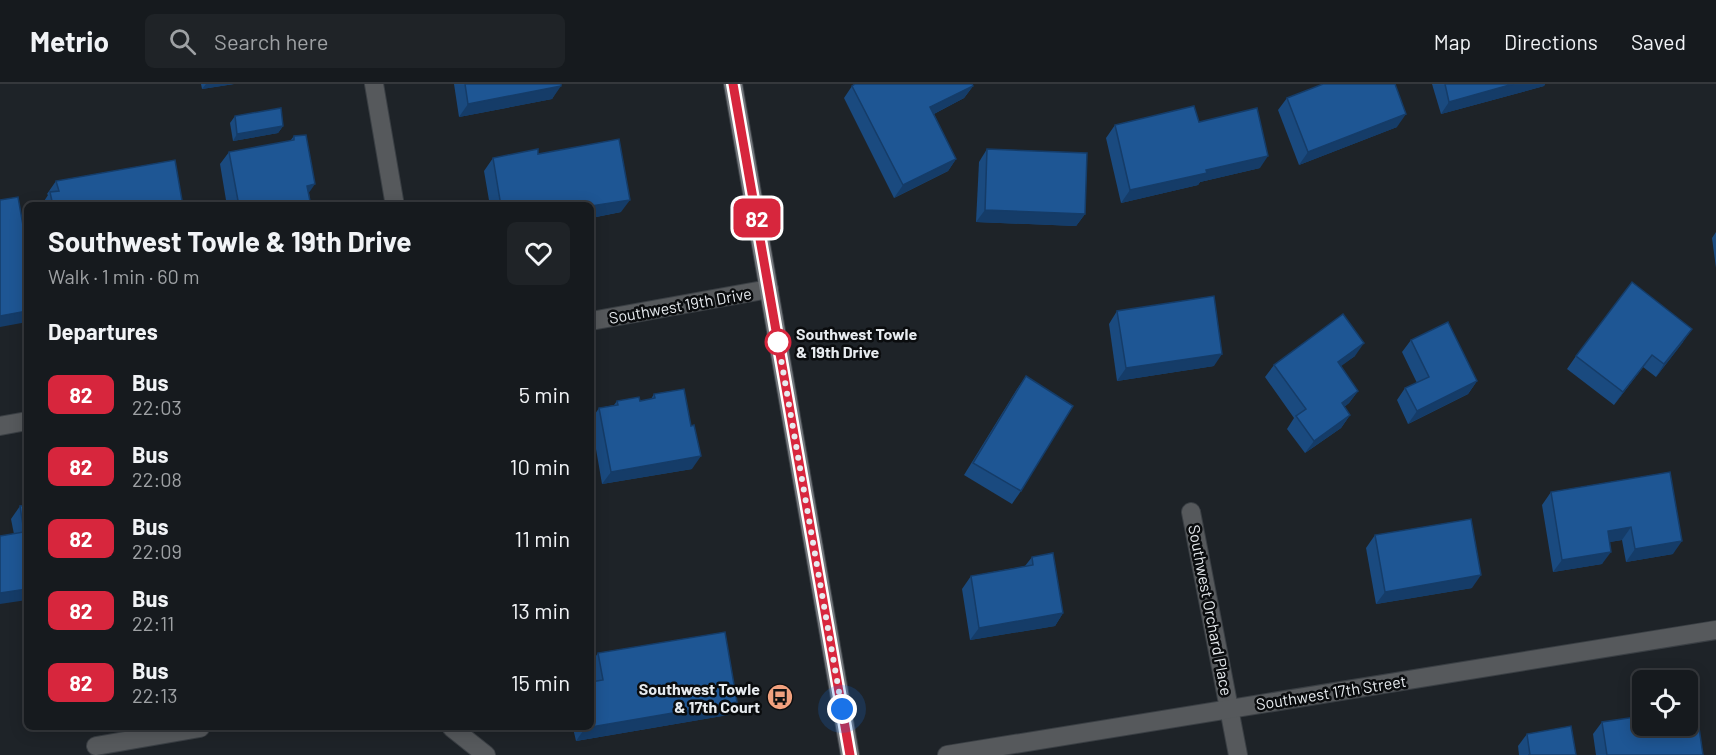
<!DOCTYPE html>
<html lang="en">
<head>
<meta charset="utf-8">
<style>
	:root { --surface:#161a1e; --page:#1f2327; --text:#f1f3f6; --muted:#9ea1a4; --line:#35383c }
	body { margin:0; font-family:Barlow,sans-serif; background:var(--page); color:var(--text); height:100vh; display:flex; flex-direction:column; font-size:22px; white-space:nowrap }
	* { box-sizing:border-box; margin:0 }
	p { font-size:20px; color:var(--muted) }
	.icon { flex:none; width:33px; height:33px; fill:none; stroke:currentColor; stroke-width:2; stroke-linecap:round; stroke-linejoin:round }
	.map { position:relative; flex:1; overflow:hidden }
	.side { position:absolute; left:24px; top:118px; width:570px; height:528px; display:flex; flex-direction:column; background:var(--surface); border-radius:9px; box-shadow:0 3px 15px #0003,0 0 0 2px var(--line) }
	.side>* { flex:none }
	.badge { padding:0 12px; border-radius:9px; font-size:21px; line-height:39px }
	.buttons { position:absolute; left:1632px; top:586px; display:grid; gap:12px }
	.buttons a { display:grid; place-items:center; width:66px; height:66px; border-radius:9px; background:var(--surface); box-shadow:0 3px 15px #0003,0 0 0 2px var(--line); font-size:30px }
	.you { position:absolute; width:30px; height:30px; margin:-15px; border:4px solid #fff; border-radius:50%; background:#1a73e8; box-shadow:0 0 0 9px #1a73e833 }
	.map>.badge { position:absolute; translate:-50% -50%; box-shadow:0 0 0 3px #fff }
	h2 { padding:0 24px; font-size:22px; line-height:54px }
	.round { display:grid; place-items:center; flex:none; width:63px; height:63px; border-radius:9px; background:var(--page) }
	.overview { display:flex; align-items:center; justify-content:space-between; height:102px; padding:0 24px }
	h1 { font-size:28px; font-weight:700; line-height:45px }
	ul { padding:0; list-style:none }
	li { display:flex; align-items:center; gap:18px; height:72px; padding:0 24px }
	li div { flex:1 }
	li b { display:block; font-size:22px }
	li em { font-style:normal }
	li .badge { min-width:66px; font-weight:700; text-align:center }
	header { display:flex; align-items:center; gap:36px; box-sizing:border-box; height:84px; padding:0 30px; background:var(--surface); border-bottom:2px solid var(--line) }
	header strong { font-size:28px }
	nav { display:flex; gap:33px; margin-inline-start:auto; font-size:21px }
	.search { width:420px; height:54px; background:var(--page); display:flex; align-items:center; gap:15px; box-sizing:border-box; padding:0 21px; border-radius:9px; color:var(--muted); font-size:22px }
	.map>svg:first-child { display:block }
	.lines { fill:none; stroke-linecap:round; stroke-linejoin:round }
	.lane-casing { stroke:#3a3f44; stroke-width:20 }
	.street-casing { stroke:#3a3f44; stroke-width:20 }
	.secondary-casing { stroke:#3a3f44; stroke-width:20 }
	.lane { stroke:#56595c; stroke-width:18 }
	.street { stroke:#56595c; stroke-width:18 }
	.secondary { stroke:#73777c; stroke-width:18 }
	.wall { fill:#1a4a7f }
	.shaded-wall { fill:#153c68 }
	.building { fill:#1e5694; stroke:#153c68; stroke-width:1.5 }
	.line-casing { stroke:#fff; stroke-width:14 }
	.line { stroke:#d7263d; stroke-width:9 }
	.walk { stroke:#e7ebef; stroke-width:6; stroke-dasharray:0 10.8 }
	.stop-dot { fill:#fff; stroke:#d7263d; stroke-width:3 }
	.labels { text-anchor:middle; dominant-baseline:central; stroke-width:5; stroke-linejoin:round; paint-order:stroke }
	.street-label { font-size:16px; fill:#e7ebef; stroke:#0a0c0e }
	.stop-label { font-size:16px; font-weight:bold; fill:#e7ebef; stroke:#0a0c0e; text-anchor:start }
	.poi-label { font-size:16px; font-weight:bold; fill:#e7ebef; stroke:#0a0c0e; text-anchor:end }
</style>
</head>
<body>
<header>
<strong>Metrio</strong>
<div class="search"><svg class="icon" aria-label="search" viewBox="0 0 24 24"><circle cx="10" cy="10" r="6"/><path d="M15 15l6 6"/></svg>Search here</div>
<nav><a>Map</a><a>Directions</a><a>Saved</a></nav>
</header>
<div class="map">
<svg width="1716" height="671" viewBox="0 0 1716 671">
	<rect width="100%" height="100%" fill="#1e2328"/>
	<g class="lines">
		<!-- lane casing -->
		<g class="lane-casing">
			<g id="lane">
				<polyline points="452,644 486,671"/>
				<polyline points="96,662 200,644"/>
			</g>
		</g>
		<!-- street casing -->
		<g class="street-casing">
			<g id="street">
				<polyline points="374,0 395,122"/>
				<polyline points="591,237 769,205"/>
				<polyline points="0,342 27,337"/>
				<polyline points="1191,428 1238,671"/>
				<polyline points="947,671 1716,546"/>
			</g>
		</g>
		<!-- secondary casing -->
		<g class="secondary-casing">
			<polyline id="secondary" points="733,0 850,671"/>
		</g>
		<!-- lane -->
		<use href="#lane" class="lane"/>
		<!-- street -->
		<use href="#street" class="street"/>
		<!-- secondary -->
		<use href="#secondary" class="secondary"/>
	</g>
	<!-- wall -->
	<g class="wall">
		<polygon points="201,0 234,0 202,5"/>
		<polygon points="454,0 561,0 552,15 459,33"/>
		<polygon points="1432,0 1545,0 1544,2 1441,30"/>
		<polygon points="852,2 973,2 964,14 934,30 956,75 948,87 894,114 844,14"/>
		<polygon points="1287,14 1397,43 1299,81 1278,26"/>
		<polygon points="235,32 283,42 278,49 233,57 230,39"/>
		<polygon points="1199,38 1260,84 1200,98 1198,101 1121,119 1106,54 1115,41"/>
		<polygon points="294,52 309,109 311,122 227,122 220,80 229,68 290,57"/>
		<polygon points="987,65 1085,130 1076,142 976,138 979,78"/>
		<polygon points="538,70 621,128 591,134 591,122 490,122 484,87 493,74"/>
		<polygon points="56,97 183,122 41,122 48,111 47,110"/>
		<polygon points="1716,148 1716,184 1712,154"/>
		<polygon points="1117,227 1214,282 1117,297 1109,240"/>
		<polygon points="1411,256 1477,297 1468,310 1408,340 1397,316 1405,304 1417,299 1402,268"/>
		<polygon points="1683,258 1656,293 1643,283 1614,321 1567,285 1576,272"/>
		<polygon points="1355,272 1340,282 1358,307 1349,319 1344,323 1350,331 1341,344 1305,369 1287,345 1294,334 1265,293 1274,281"/>
		<polygon points="1026,292 1021,407 1012,420 964,391 1017,305"/>
		<polygon points="654,310 692,385 602,400 591,336 599,324 614,321 617,317 640,317 651,315"/>
		<polygon points="1670,388 1673,470 1626,478 1622,456 1609,458 1602,480 1553,488 1542,421 1551,408"/>
		<polygon points="27,421 27,516 11,435 20,422"/>
		<polygon points="1375,451 1472,504 1376,520 1366,464"/>
		<polygon points="1032,473 1063,529 1055,542 970,556 962,505 971,492 1025,482"/>
		<polygon points="598,569 737,618 728,631 576,657 573,644 591,644 592,598 591,579"/>
		<polygon points="1602,638 1703,671 1596,671 1593,650"/>
		<polygon points="1527,650 1576,671 1519,671 1518,662"/>
	</g>
	<!-- shaded-wall -->
	<g class="shaded-wall">
		<polygon points="206,0 234,0 202,5"/>
		<polygon points="1513,0 1545,0 1544,2 1441,30 1449,18"/>
		<polygon points="561,2 552,15 459,33 468,20"/>
		<polygon points="973,2 964,14 922,36 930,23"/>
		<polygon points="1406,30 1397,43 1299,81 1308,68"/>
		<polygon points="283,42 278,49 233,57 237,50"/>
		<polygon points="1268,72 1260,84 1200,98 1198,101 1121,119 1130,106 1206,86"/>
		<polygon points="956,75 948,87 894,114 903,101"/>
		<polygon points="315,100 306,113 307,102"/>
		<polygon points="630,116 621,128 591,134 591,122"/>
		<polygon points="985,126 1085,130 1076,142 976,138"/>
		<polygon points="27,227 27,238 0,243 0,232"/>
		<polygon points="1692,245 1683,258 1656,293 1664,280"/>
		<polygon points="1364,259 1355,272 1329,291 1338,278"/>
		<polygon points="1222,270 1214,282 1117,297 1126,284"/>
		<polygon points="1652,271 1643,283 1614,321 1623,308"/>
		<polygon points="1477,297 1468,310 1408,340 1417,327"/>
		<polygon points="1358,307 1349,319 1333,332 1342,319"/>
		<polygon points="1350,331 1341,344 1305,369 1314,357"/>
		<polygon points="701,372 692,385 602,400 611,388"/>
		<polygon points="1631,443 1622,456 1599,460 1608,447"/>
		<polygon points="1682,457 1673,470 1626,478 1635,465"/>
		<polygon points="1611,468 1602,480 1553,488 1562,476"/>
		<polygon points="1481,491 1472,504 1376,520 1385,508"/>
		<polygon points="27,505 27,516 0,520 0,509"/>
		<polygon points="1063,529 1055,542 970,556 979,544"/>
		<polygon points="737,618 728,631 576,657 585,644"/>
	</g>
	<!-- building -->
	<g class="building">
		<polygon points="465,0 561,0 561,2 468,20"/>
		<polygon points="855,0 972,0 973,2 930,23 956,75 903,101 852,2"/>
		<polygon points="1323,0 1395,0 1406,30 1308,68 1287,14"/>
		<polygon points="1445,0 1513,0 1449,18"/>
		<polygon points="1194,22 1199,38 1257,24 1268,72 1206,86 1207,89 1130,106 1115,41"/>
		<polygon points="281,24 283,42 237,50 235,32"/>
		<polygon points="306,51 315,100 307,102 311,122 239,122 229,68 294,56 294,52"/>
		<polygon points="619,55 630,116 591,122 501,122 493,74 538,65 538,70"/>
		<polygon points="987,65 1087,69 1085,130 985,126"/>
		<polygon points="175,76 183,122 53,122 50,108 59,107 56,97"/>
		<polygon points="18,113 27,164 27,227 0,232 0,116"/>
		<polygon points="1632,198 1692,245 1664,280 1652,271 1623,308 1576,272"/>
		<polygon points="1214,212 1222,270 1126,284 1117,227"/>
		<polygon points="1343,230 1364,259 1338,278 1358,307 1342,319 1350,331 1314,357 1296,332 1306,325 1274,281"/>
		<polygon points="1448,238 1477,297 1417,327 1405,304 1429,293 1411,256"/>
		<polygon points="1026,292 1073,322 1021,407 973,379"/>
		<polygon points="684,305 691,342 694,341 701,372 611,388 599,324 618,321 617,317 639,313 640,317 655,314 654,310"/>
		<polygon points="1670,388 1682,457 1635,465 1631,443 1608,447 1611,468 1562,476 1551,408"/>
		<polygon points="27,421 27,505 0,509 0,452 24,448 20,422"/>
		<polygon points="1471,435 1481,491 1385,508 1375,451"/>
		<polygon points="1053,469 1063,529 979,544 971,492 1033,481 1032,473"/>
		<polygon points="725,548 737,618 591,643 591,598 603,596 598,569"/>
		<polygon points="1696,623 1703,671 1607,671 1602,638 1642,632 1642,642 1688,642 1688,625"/>
		<polygon points="1571,642 1576,671 1528,671 1530,671 1527,650"/>
	</g>
	<g class="lines">
		<!-- line casing -->
		<g class="line-casing">
			<polyline id="line" points="733,0 850,671"/>
		</g>
		<!-- line -->
		<use href="#line" class="line"/>
		<!-- walk -->
		<polyline class="walk" points="778,258 777,252 842,625"/>
	</g>
	<!-- icons -->
	<defs>
		<g id="bus-disc" transform="scale(1.35)"><circle r="9.5" fill="#f2a17e" stroke="#0a0c0e"/><path d="M-5-6H5V4H4V6H2V4H-2V6H-4V4H-5ZM-3.5-4V0h7V-4ZM-3.5 1.2v1.5H-2V1.2ZM2 1.2v1.5H3.5V1.2Z" fill="#111"/></g>
	</defs>
	<g fill-rule="evenodd">
		<use href="#bus-disc" x="780" y="613"/>
	</g>
	<!-- markers -->
	<circle class="stop-dot" cx="778" cy="258" r="12"/>
	<g class="labels">
		<!-- street labels -->
		<g class="street-label">
			<text transform="translate(680 221) rotate(-10)">Southwest 19th Drive</text>
			<text transform="translate(1211 526) rotate(79)">Southwest Orchard Place</text>
			<text transform="translate(1331 608) rotate(-9)">Southwest 17th Street</text>
		</g>
		<!-- stop labels -->
		<g class="stop-label">
			<text x="796" y="249">Southwest Towle<tspan x="796" dy="18">&amp; 19th Drive</tspan></text>
		</g>
		<!-- poi labels -->
		<g class="poi-label">
			<text x="760" y="604">Southwest Towle<tspan x="760" dy="18">&amp; 17th Court</tspan></text>
		</g>
	</g>
</svg>
<div class="buttons">
<a><svg class="icon" aria-label="locate" viewBox="0 0 24 24"><circle cx="12" cy="12" r="6"/><path d="M12 2v4M12 18v4M2 12h4M18 12h4"/></svg></a>
</div>
<div class="you" style="left:842px;top:625px"></div>
<b class="badge" style="left:757px;top:134px;background:#d7263d;color:#fff">82</b>
<section class="side">
<div class="overview"><div><h1>Southwest Towle &amp; 19th Drive</h1><p>Walk · 1 min · 60 m</p></div><a class="round"><svg class="icon" aria-label="heart" viewBox="0 0 24 24"><path d="M12 20l-8-8c-3-5 5-10 8-4 3-6 11-1 8 4z"/></svg></a></div>
<h2>Departures</h2>
<ul>
<li><span class="badge" style="background:#d7263d;color:#fff">82</span><div><b>Bus</b><p>22:03</p></div><em>5 min</em></li>
<li><span class="badge" style="background:#d7263d;color:#fff">82</span><div><b>Bus</b><p>22:08</p></div><em>10 min</em></li>
<li><span class="badge" style="background:#d7263d;color:#fff">82</span><div><b>Bus</b><p>22:09</p></div><em>11 min</em></li>
<li><span class="badge" style="background:#d7263d;color:#fff">82</span><div><b>Bus</b><p>22:11</p></div><em>13 min</em></li>
<li><span class="badge" style="background:#d7263d;color:#fff">82</span><div><b>Bus</b><p>22:13</p></div><em>15 min</em></li>
</ul>
</section>
</div>
</body>
</html>
